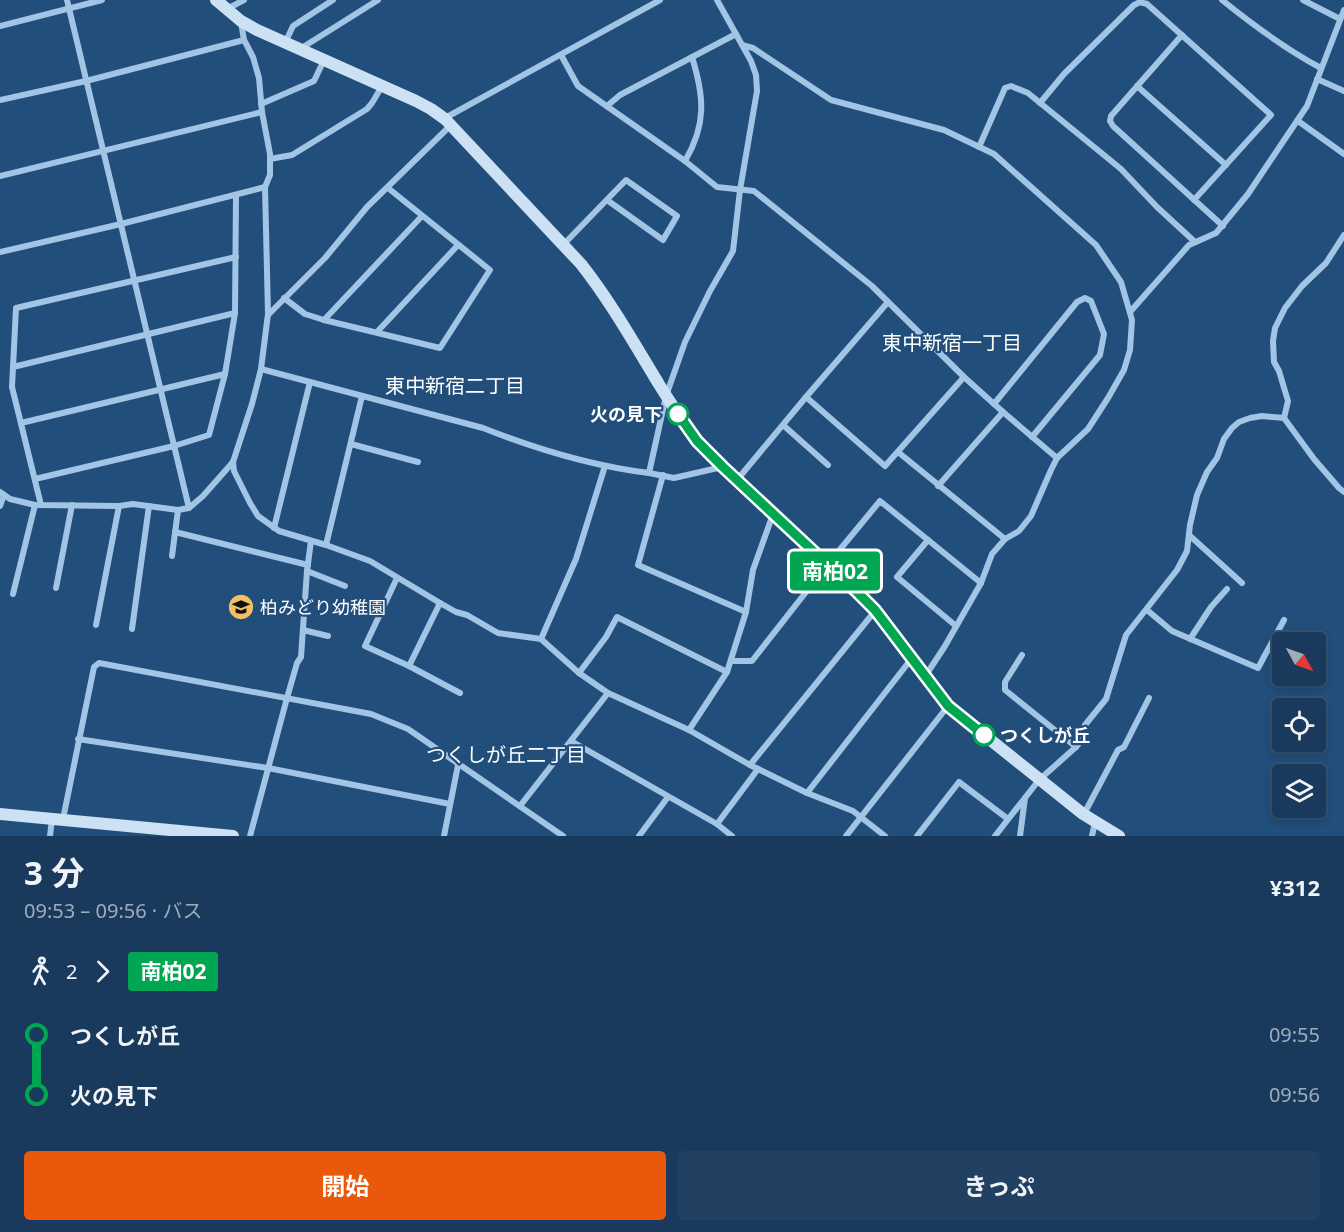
<!DOCTYPE html>
<html lang="ja">
<head>
<meta charset="utf-8">
<style>
	:root { --surface:#193a5c; --page:#224162; --text:#f1f3f6; --muted:#9fadbb; --line:#375472; --accent:#ea580c }
	body { margin:0; font-family:"Noto Sans","Noto Sans JP",sans-serif; background:var(--page); color:var(--text); height:100vh; display:flex; flex-direction:column; font-size:22px; white-space:nowrap }
	* { box-sizing:border-box; margin:0 }
	p { font-size:20px; color:var(--muted) }
	.icon { flex:none; width:33px; height:33px; fill:none; stroke:currentColor; stroke-width:2; stroke-linecap:round; stroke-linejoin:round }
	.map { position:relative; height:836px; overflow:hidden }
	.details { display:flex; flex-direction:column; background:var(--surface); flex:1 }
	.details>* { flex:none }
	.badge { padding:0 12px; border-radius:4px; font-size:21px; line-height:39px }
	.needle { width:39px; rotate:130deg }
	.fabs { position:absolute; left:1272px; top:632px; display:grid; gap:12px }
	.fabs a { display:grid; place-items:center; width:54px; height:54px; border-radius:6px; background:var(--surface); box-shadow:0 3px 9px #0003,0 0 0 2px var(--line); font-size:30px }
	.map>.badge { position:absolute; translate:-50% -50%; box-shadow:0 0 0 3px #fff }
	.legs { display:flex; align-items:center; gap:9px; height:66px; padding:0 24px; font-size:20px }
	.legs p { margin-inline-start:auto }
	.head { display:flex; align-items:center; justify-content:space-between; height:102px; padding:0 24px }
	h1 { font-size:33px; font-weight:700; line-height:45px }
	.primary-button { display:flex; gap:12px; margin-top:auto; padding:12px 24px }
	.primary-button a { flex:1; height:69px; border-radius:6px; background:var(--accent); color:#fff; font-size:24px; font-weight:700; line-height:69px; text-align:center }
	.primary-button a+a { background:var(--page); color:var(--text) }
	ul { padding:0 24px; list-style:none }
	li { display:flex; align-items:center; gap:21px; height:60px; font-size:22px }
	li i { display:grid; place-items:center; width:9px; height:100%; margin:0 8px; background:currentColor }
	li i::after { content:''; width:15px; height:15px; margin:-8px; border:4px solid; border-radius:50%; background:var(--surface) }
	li p { margin-inline-start:auto }
	li:first-child i { background:linear-gradient(#0000 50%,currentColor 0) }
	li:last-child i { background:linear-gradient(currentColor 50%,#0000 0) }
	.map>svg:first-child { display:block }
	.lines { fill:none; stroke-linecap:round; stroke-linejoin:round }
	.street { stroke:#a3c5e5; stroke-width:6 }
	.secondary { stroke:#cce1f4; stroke-width:12 }
	.line-1-casing { stroke:#fff; stroke-width:14 }
	.line-1 { stroke:#00a651; stroke-width:9 }
	.stop-1-dot { fill:#fff; stroke:#00a651; stroke-width:3 }
	.labels { text-anchor:middle; dominant-baseline:central; stroke-width:4.5; stroke-linejoin:round; paint-order:stroke }
	.stop-label { font-size:18px; font-weight:bold; fill:#fff; stroke:#214e7a; text-anchor:end }
	.poi-label { font-size:18px; fill:#fff; stroke:#214e7a; text-anchor:start }
	.neighbourhood-label { font-size:20px; fill:#fff; stroke:#214e7a }
</style>
</head>
<body>
<div class="map">
<svg width="1344" height="836" viewBox="0 0 1344 836">
	<rect width="100%" height="100%" fill="#214e7a"/>
	<g class="lines">
		<!-- street -->
		<g class="street">
			<polyline points="67,0 189,508"/>
			<path d="M 1222,0 C 1253,25 1285,49 1321,68"/>
			<polyline points="1303,0 1340,19"/>
			<polyline points="227,9 244,0"/>
			<polyline points="0,26 102,0"/>
			<polyline points="1182,35 1111,116 1110,121 1113,126 1223,226"/>
			<polyline points="285,43 293,26 333,0"/>
			<polyline points="742,45 753,48 831,100 944,130 994,154 1096,245 1121,282 1132,320 1130,350 1124,370 1108,398 1088,429 1057,458 1051,470 1031,516 1019,531 1005,539 992,554 981,583 945,646 926,675"/>
			<polyline points="300,49 378,0"/>
			<polyline points="561,55 578,86 685,161 717,187 754,191 872,286 964,377 1003,412 1057,458"/>
			<polyline points="1317,79 1344,91"/>
			<polyline points="1137,86 1226,165"/>
			<polyline points="0,100 86,81 244,40"/>
			<polyline points="1040,103 1064,74 1134,5 1140,2 1147,4 1271,115 1194,200"/>
			<polyline points="261,104 314,81 324,60"/>
			<polyline points="607,106 620,95 736,34"/>
			<polyline points="445,118 660,0"/>
			<polyline points="1298,121 1344,154"/>
			<polyline points="979,147 1005,88 1011,86 1028,93 1121,169 1157,207 1195,242"/>
			<polyline points="270,159 292,155 367,109 372,103 382,86"/>
			<path d="M 685,161 C 707,124 704,96 692,57"/>
			<polyline points="0,176 262,112"/>
			<polyline points="563,245 626,180 677,216 663,240 607,200"/>
			<polyline points="0,252 121,224 265,187"/>
			<polyline points="284,298 305,314 324,320 440,348 490,270 388,188"/>
			<polyline points="1130,312 1189,245 1216,233 1248,194 1307,106 1344,10"/>
			<polyline points="269,314 325,258 367,207 451,125"/>
			<polyline points="324,320 422,216"/>
			<polyline points="377,332 458,245"/>
			<polyline points="13,367 235,313"/>
			<path d="M 261,369 L 483,428 C 536,449 592,466 649,473 L 666,396 L 685,342 L 710,291 L 733,251 L 740,190 L 757,91 L 756,75 L 751,61 L 717,0"/>
			<polyline points="806,397 885,466 964,377"/>
			<polyline points="994,404 1077,302 1085,298 1091,301 1104,334 1100,355 1032,437"/>
			<polyline points="1284,418 1288,401 1279,371 1274,362 1273,341 1275,328 1285,308 1302,286 1326,263 1344,235"/>
			<polyline points="21,423 225,374"/>
			<polyline points="783,425 828,465"/>
			<polyline points="351,444 418,462"/>
			<polyline points="898,452 1005,539"/>
			<polyline points="233,462 234,471 250,503 258,516 279,531 326,545 370,561 440,603 456,612 467,615 498,633 541,639 579,673 608,693"/>
			<polyline points="649,473 674,478 722,467"/>
			<polyline points="663,475 638,565 746,612"/>
			<polyline points="35,479 174,446 209,435 225,374 235,313 236,195"/>
			<polyline points="737,480 806,397 888,302"/>
			<polyline points="938,486 1003,412"/>
			<polyline points="0,492 10,499 35,505 119,506 133,504 178,510 189,508 203,496 233,462 252,404 261,369 268,314 265,187 270,175 270,154 262,112 259,78 253,57 244,40 241,22"/>
			<polyline points="41,505 12,387 16,308 236,257"/>
			<polyline points="0,506 4,495"/>
			<polyline points="274,528 310,382"/>
			<polyline points="175,532 308,565"/>
			<polyline points="1189,535 1242,583"/>
			<polyline points="928,540 897,577 956,626"/>
			<polyline points="326,545 362,396"/>
			<polyline points="172,556 178,510"/>
			<polyline points="307,571 345,586"/>
			<polyline points="397,578 365,646 409,666 460,693"/>
			<polyline points="56,588 72,505"/>
			<polyline points="13,594 35,505"/>
			<polyline points="1147,610 1172,631 1258,668 1284,620"/>
			<polyline points="96,625 119,506"/>
			<polyline points="132,629 149,506"/>
			<polyline points="303,630 328,636"/>
			<polyline points="541,639 576,559 605,466"/>
			<polyline points="1190,639 1211,607 1227,589"/>
			<polyline points="1022,655 1005,682 1005,690 1076,747"/>
			<polyline points="731,661 752,661 828,564 880,501 981,583"/>
			<polyline points="409,666 440,603"/>
			<polyline points="579,673 606,637 617,617 727,672"/>
			<polyline points="689,730 727,672 746,612 753,570 773,514"/>
			<polyline points="78,739 268,768 450,804"/>
			<polyline points="571,741 717,824 732,836"/>
			<polyline points="750,765 875,611"/>
			<polyline points="807,793 912,658"/>
			<polyline points="520,806 608,693 689,730 750,765 807,793 853,811 885,836"/>
			<polyline points="1084,814 1118,750 1124,747 1149,698"/>
			<polyline points="63,819 94,667 99,663 371,714 408,729 563,836"/>
			<polyline points="717,824 758,769"/>
			<polyline points="50,836 52,819"/>
			<polyline points="250,836 287,698 297,663 301,657 307,571 311,541"/>
			<polyline points="444,836 458,765"/>
			<polyline points="639,836 668,797"/>
			<polyline points="846,836 948,706"/>
			<polyline points="917,836 959,782 1008,819"/>
			<polyline points="995,836 1039,780 1076,747 1081,741 1085,725 1106,699 1126,635 1177,570 1187,551 1190,525 1197,495 1207,472 1217,458 1224,439 1232,428 1239,422 1250,418 1262,416 1284,418 1314,459 1339,488 1344,492"/>
			<polyline points="1020,836 1025,798"/>
			<polyline points="1092,836 1095,822"/>
		</g>
		<!-- secondary -->
		<g class="secondary">
			<path d="M 216,0 L 241,21 L 257,30 L 416,101 L 431,109 L 445,119 L 581,264 C 611,302 635,345 660,386 C 675,410 690,433 709,454 L 858,593 L 875,611 L 948,706 L 1083,814 L 1119,836"/>
			<polyline points="0,814 233,836"/>
		</g>
	</g>
	<g class="lines">
		<!-- line-1 casing -->
		<g class="line-1-casing">
			<polyline id="line-1" points="678,414 697,441 723,467 858,593 875,610 948,706 984,735"/>
		</g>
		<!-- line-1 -->
		<use href="#line-1" class="line-1"/>
	</g>
	<!-- icons -->
	<defs>
		<g id="school-disc" transform="scale(1.35)"><circle r="9.5" fill="#f1bf64" stroke="#214e7a"/><path d="M0-5L7-2L0 1L-7-2ZM-4 1L0 2.5L4 1V4Q0 6-4 4Z" fill="#111"/></g>
	</defs>
	<g fill-rule="evenodd">
		<use href="#school-disc" x="241" y="607"/>
	</g>
	<!-- markers -->
	<g class="stop-1-dot">
		<circle cx="678" cy="414" r="10"/>
		<circle cx="984" cy="735" r="10"/>
	</g>
	<g class="labels">
		<!-- stop labels -->
		<g class="stop-label">
			<text x="662" y="414">火の見下</text>
			<text x="1000" y="735" text-anchor="start">つくしが丘</text>
		</g>
		<!-- poi labels -->
		<g class="poi-label">
			<text x="260" y="607">柏みどり幼稚園</text>
		</g>
		<!-- neighbourhood labels -->
		<g class="neighbourhood-label">
			<text x="952" y="342">東中新宿一丁目</text>
			<text x="455" y="385">東中新宿二丁目</text>
			<text x="506" y="754">つくしが丘二丁目</text>
		</g>
	</g>
</svg>
<div class="fabs">
<a><svg class="needle" viewBox="-14 -14 28 28"><path d="M0-13l5 13h-10z" fill="#e53935"/><path d="M0 13l5-13h-10z" fill="#9fadbb"/></svg></a>
<a><svg class="icon" aria-label="locate" viewBox="0 0 24 24"><circle cx="12" cy="12" r="6"/><path d="M12 2v4M12 18v4M2 12h4M18 12h4"/></svg></a>
<a><svg class="icon" aria-label="layers" viewBox="0 0 24 24"><path d="M12 4l9 5-9 5-9-5zM3 14l9 5 9-5"/></svg></a>
</div>
<b class="badge" style="left:835px;top:571px;background:#00a651;color:#fff">南柏02</b>
</div>
<section class="details">
<div class="head"><div><h1>3 分</h1><p>09:53 – 09:56 · バス</p></div><b>¥312</b></div>
<div class="legs"><svg class="icon" aria-label="walk" viewBox="0 0 24 24"><circle cx="13" cy="4" r="2"/><path d="M13 8l-2 6 4 7M11 14l-3 7M7 12l3-4h3l4 4"/></svg>2<svg class="icon" aria-label="forward" viewBox="0 0 24 24"><path d="M9 5l7 7-7 7"/></svg><b class="badge" style="background:#00a651;color:#fff">南柏02</b></div>
<ul>
<li><i style="color:#00a651"></i><b>つくしが丘</b><p>09:55</p></li>
<li><i style="color:#00a651"></i><b>火の見下</b><p>09:56</p></li>
</ul>
<div class="primary-button"><a>開始</a><a>きっぷ</a></div>
</section>
</body>
</html>
